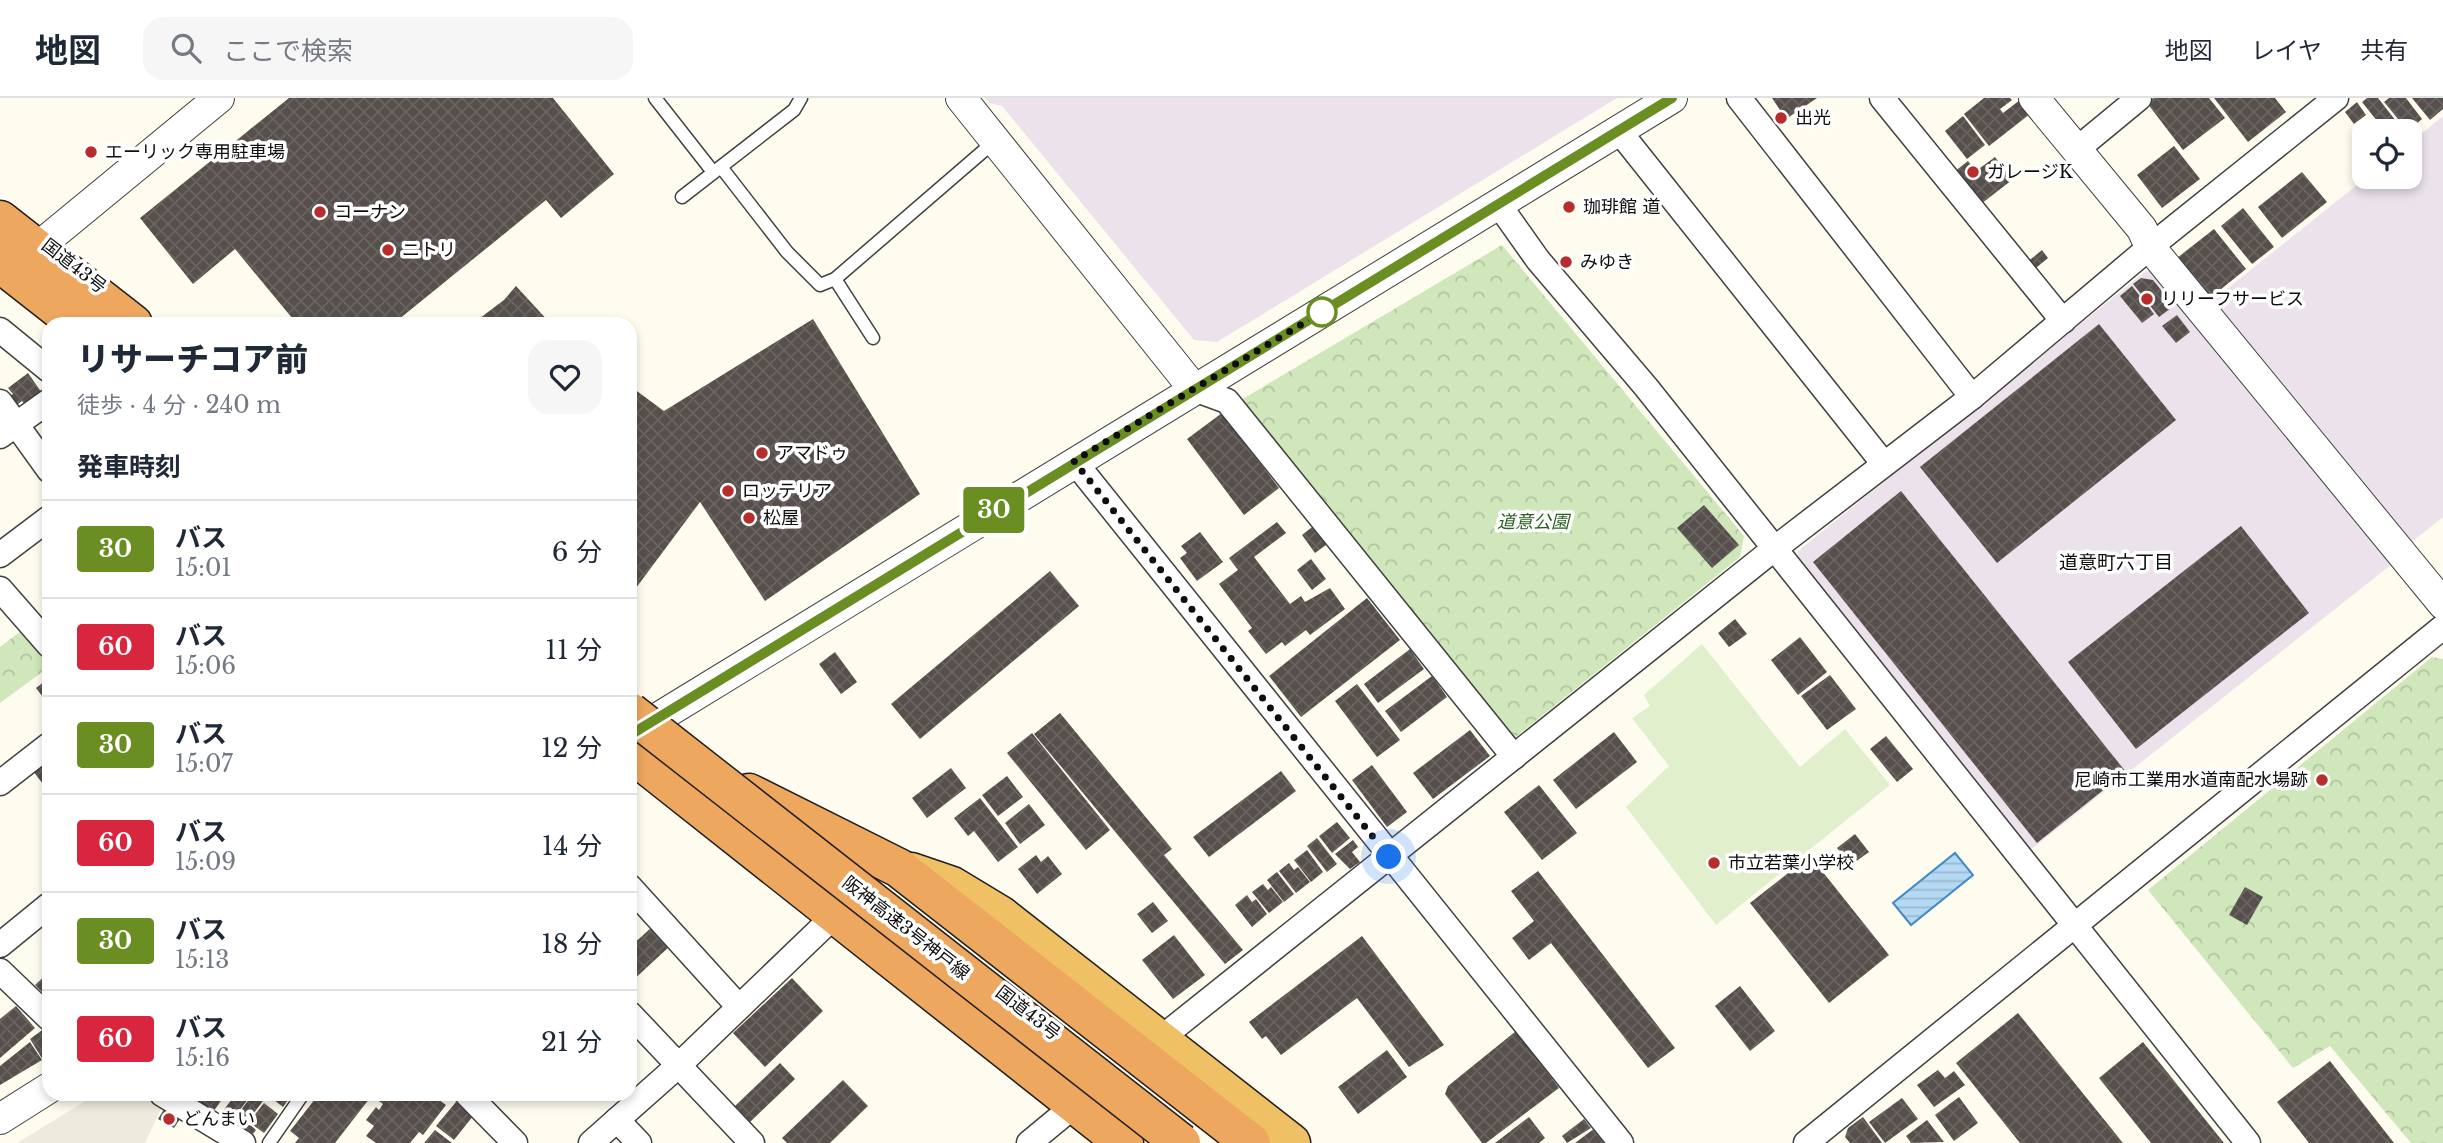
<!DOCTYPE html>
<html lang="ja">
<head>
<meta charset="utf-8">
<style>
	:root { --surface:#fff; --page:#f6f6f7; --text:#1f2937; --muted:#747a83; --line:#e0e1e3 }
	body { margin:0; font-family:"Libre Baskerville","Noto Sans JP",serif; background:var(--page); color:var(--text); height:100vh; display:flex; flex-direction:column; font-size:26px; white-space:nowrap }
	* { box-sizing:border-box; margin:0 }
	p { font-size:23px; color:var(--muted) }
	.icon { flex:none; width:38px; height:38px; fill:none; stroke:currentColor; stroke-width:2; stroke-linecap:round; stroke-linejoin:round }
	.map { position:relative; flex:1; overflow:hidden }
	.details { position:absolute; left:42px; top:219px; width:595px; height:784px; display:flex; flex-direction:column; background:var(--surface); border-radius:21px; box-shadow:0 4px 10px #0003 }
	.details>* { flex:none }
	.badge { padding:0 14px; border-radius:5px; font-size:24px; line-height:46px }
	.fabs { position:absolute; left:2352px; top:21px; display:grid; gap:14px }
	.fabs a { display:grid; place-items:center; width:70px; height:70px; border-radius:14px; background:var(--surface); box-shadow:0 4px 10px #0003; font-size:35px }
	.you { position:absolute; width:35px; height:35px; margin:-18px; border:5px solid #fff; border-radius:50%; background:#1a73e8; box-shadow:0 0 0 10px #1a73e833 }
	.map>.badge { position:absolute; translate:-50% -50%; box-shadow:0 0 0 4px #fff }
	h2 { padding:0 35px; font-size:26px; line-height:63px }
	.round { display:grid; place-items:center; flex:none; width:74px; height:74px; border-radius:21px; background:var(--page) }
	.summary { display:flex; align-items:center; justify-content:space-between; height:119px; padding:0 35px }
	h1 { font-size:33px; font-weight:800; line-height:52px }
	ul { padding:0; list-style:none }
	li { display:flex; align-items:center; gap:21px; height:98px; padding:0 35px; border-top:2px solid var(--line) }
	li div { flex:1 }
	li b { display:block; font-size:26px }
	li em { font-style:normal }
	li .badge { min-width:77px; font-weight:700; text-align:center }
	header { display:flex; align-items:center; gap:42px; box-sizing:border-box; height:98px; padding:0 35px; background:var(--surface); border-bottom:2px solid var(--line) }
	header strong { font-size:33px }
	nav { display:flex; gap:38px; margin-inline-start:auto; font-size:24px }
	.search { width:490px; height:63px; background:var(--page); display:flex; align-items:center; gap:18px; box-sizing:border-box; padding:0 24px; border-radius:21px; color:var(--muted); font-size:26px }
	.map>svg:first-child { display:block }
	.industrial { fill:#ebe2ec }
	.park { fill:url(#park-crowns) }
	.pitch { fill:#e1efcc }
	.plaza { fill:#eeebde }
	.water { fill:url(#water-rules); stroke:#418ac7; stroke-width:2 }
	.building { fill:url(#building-cross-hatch) }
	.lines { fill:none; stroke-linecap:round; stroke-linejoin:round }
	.service-casing { stroke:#414141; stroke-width:15 }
	.minor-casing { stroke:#414141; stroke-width:27 }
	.tertiary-casing { stroke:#414141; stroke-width:32 }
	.trunk-casing { stroke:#1f1f1f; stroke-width:41 }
	.motorway-casing { stroke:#1f1f1f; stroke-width:41 }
	.service { stroke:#fff; stroke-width:12 }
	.minor { stroke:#fff; stroke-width:24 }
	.tertiary { stroke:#fff; stroke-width:30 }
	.trunk { stroke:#f0c065; stroke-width:38 }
	.motorway { stroke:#eda75e; stroke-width:38 }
	.motorway-bridge-casing { stroke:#1f1f1f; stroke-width:41; stroke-linecap:butt }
	.motorway-bridge { stroke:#eda75e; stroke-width:38 }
	.line-casing { stroke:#fff; stroke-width:16 }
	.line { stroke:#6b8e23; stroke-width:10 }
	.walk { stroke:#0e0e0e; stroke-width:7; stroke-dasharray:0 12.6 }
	.poi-dot { fill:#b72d2c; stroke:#fff; stroke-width:2.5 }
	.stop-dot { fill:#fff; stroke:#6b8e23; stroke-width:3.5 }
	.labels { text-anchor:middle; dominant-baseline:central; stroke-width:7; stroke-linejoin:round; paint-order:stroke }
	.poi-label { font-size:18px; fill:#0e0e0e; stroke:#fff; text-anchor:start }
	.street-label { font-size:18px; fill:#0e0e0e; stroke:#fff }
	.park-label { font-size:18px; font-style:italic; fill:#2b6221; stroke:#fff }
	.neighbourhood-label { font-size:19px; fill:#0e0e0e; stroke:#fff }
</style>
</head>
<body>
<header>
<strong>地図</strong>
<div class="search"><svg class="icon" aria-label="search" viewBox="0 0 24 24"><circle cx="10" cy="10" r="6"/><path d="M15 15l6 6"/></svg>ここで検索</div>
<nav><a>地図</a><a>レイヤ</a><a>共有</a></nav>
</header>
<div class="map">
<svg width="2443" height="1045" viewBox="0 0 2443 1045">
	<defs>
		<pattern id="park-crowns" width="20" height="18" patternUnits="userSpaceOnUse" patternTransform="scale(1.75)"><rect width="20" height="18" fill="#cfe7ba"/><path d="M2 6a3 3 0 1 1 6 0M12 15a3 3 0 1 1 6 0" fill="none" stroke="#b1c59f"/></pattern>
		<pattern id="water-rules" width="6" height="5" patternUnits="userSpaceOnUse" patternTransform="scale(1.75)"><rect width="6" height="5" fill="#b6d9f3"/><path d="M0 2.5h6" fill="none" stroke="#9bb9cf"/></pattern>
		<pattern id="building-cross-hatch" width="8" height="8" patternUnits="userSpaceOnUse" patternTransform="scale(1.75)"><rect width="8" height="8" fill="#564f4b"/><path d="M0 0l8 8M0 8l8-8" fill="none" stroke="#696461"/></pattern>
	</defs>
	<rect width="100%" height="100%" fill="#fefcef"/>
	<!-- industrial -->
	<g class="industrial">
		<polygon points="985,0 1617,0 1217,244 1194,242 1002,8 989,5"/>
		<polygon points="2443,18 2443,419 2408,447 2213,202 2367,79 2410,79 2410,45"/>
		<polygon points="2146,173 2160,175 2392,466 2029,753 1799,468 1798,453"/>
	</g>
	<!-- park -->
	<g class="park">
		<polygon points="1502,147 1744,438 1740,459 1512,642 1241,302"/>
		<polygon points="25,530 49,556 49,569 0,605 0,549"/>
		<polygon points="2432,559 2443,561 2443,1045 2411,1045 2330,948 2293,970 2148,792"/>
	</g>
	<!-- pitch -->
	<polygon class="pitch" points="1702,546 1800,669 1845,631 1890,687 1716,827 1626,709 1669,668 1632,620 1650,608 1644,597"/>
	<!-- plaza -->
	<polygon class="plaza" points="97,996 140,996 162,1009 145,1045 17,1045"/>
	<!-- water -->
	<polygon class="water" points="1955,755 1973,777 1911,827 1893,805"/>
	<!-- building -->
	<g class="building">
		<polygon points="289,0 553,0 614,76 561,120 546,102 393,226 297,226 235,151 193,186 140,120"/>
		<polygon points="1772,0 1817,0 1786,21"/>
		<polygon points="1984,0 2010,0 2012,2 2000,11 2003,15 2020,2 2030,16 1989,48 1964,16"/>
		<polygon points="2154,0 2209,0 2225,20 2183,52 2147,5"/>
		<polygon points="2214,0 2275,0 2286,14 2248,44"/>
		<polygon points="2367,0 2378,0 2396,23 2385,33 2362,4"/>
		<polygon points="2389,0 2406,0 2422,21 2408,33 2384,4"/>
		<polygon points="2412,0 2443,0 2443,11 2430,22"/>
		<polygon points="2357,4 2366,17 2354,26 2345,14"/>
		<polygon points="1963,18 1985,47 1967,61 1945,33"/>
		<polygon points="2369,22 2378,33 2364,33 2364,41 2357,32"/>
		<polygon points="2174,48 2200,81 2162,110 2137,77"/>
		<polygon points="1995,59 2012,82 1977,109 1950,77 1968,63 1976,73"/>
		<polygon points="2302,74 2327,104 2282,140 2258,109"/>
		<polygon points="2243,110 2274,149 2252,166 2221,128"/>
		<polygon points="2214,131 2246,171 2210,200 2177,160"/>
		<polygon points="2042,152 2048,160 2031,174 2025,166"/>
		<polygon points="2141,180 2153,182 2174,208 2159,219 2133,186"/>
		<polygon points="516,188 551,226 472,226 504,202"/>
		<polygon points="2132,188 2154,216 2142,225 2120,198"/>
		<polygon points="2177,217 2190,234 2176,245 2162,228"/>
		<polygon points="813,221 920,396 765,503 700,404 630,498 630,288 664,313"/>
		<polygon points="2099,226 2176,322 1997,465 1920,369"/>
		<polygon points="28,275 42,295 25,307 22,303 14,309 7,300 13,296 8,290"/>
		<polygon points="1222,315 1279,390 1244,417 1187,341"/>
		<polygon points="1901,393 2126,674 2037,745 1813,464"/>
		<polygon points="1704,407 1739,447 1712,470 1677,430"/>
		<polygon points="1277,424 1286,435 1254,459 1290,506 1301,498 1305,504 1330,490 1345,511 1310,537 1306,532 1285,548 1282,544 1266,556 1248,533 1252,530 1219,486 1238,472 1229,460"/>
		<polygon points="1316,426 1330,444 1315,455 1302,437"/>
		<polygon points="2241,428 2309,515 2136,651 2068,564"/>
		<polygon points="1200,434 1223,464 1197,483 1180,460 1187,455 1181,448"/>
		<polygon points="1311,461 1326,481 1312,492 1297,472"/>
		<polygon points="1050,473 1079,508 920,641 891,606"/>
		<polygon points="1367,500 1400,542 1301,619 1269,578"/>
		<polygon points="1735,521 1747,536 1729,549 1718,535"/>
		<polygon points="1800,539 1827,574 1798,597 1771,562"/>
		<polygon points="1410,551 1424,571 1378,605 1364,586"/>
		<polygon points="835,554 857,584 841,596 819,566"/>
		<polygon points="1830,577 1856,611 1827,632 1801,598"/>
		<polygon points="1432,578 1447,599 1401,634 1385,613"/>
		<polygon points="49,580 49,607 36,590"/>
		<polygon points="1357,586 1400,642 1377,659 1335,603"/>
		<polygon points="1060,615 1172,751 1164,757 1243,852 1225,866 1034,636"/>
		<polygon points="1470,632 1490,658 1433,701 1413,675"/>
		<polygon points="1614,634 1637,664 1576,711 1553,682"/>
		<polygon points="1032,635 1110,732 1086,752 1007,655"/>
		<polygon points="1886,638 1913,671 1897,684 1870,651"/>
		<polygon points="49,660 49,694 33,673"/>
		<polygon points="1372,667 1407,714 1387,729 1352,682"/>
		<polygon points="951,670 966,690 927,720 912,700"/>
		<polygon points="1281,673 1296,693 1209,759 1193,739"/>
		<polygon points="1007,678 1023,699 998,718 982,697"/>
		<polygon points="1539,687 1577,735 1542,762 1504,714"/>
		<polygon points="980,700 1018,749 998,764 974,733 968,738 954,720"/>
		<polygon points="1029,706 1045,727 1020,746 1005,725"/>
		<polygon points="1337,724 1350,740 1332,755 1319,738"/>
		<polygon points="1855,736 1869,754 1851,767 1837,750"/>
		<polygon points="1317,740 1337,766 1327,774 1307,748"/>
		<polygon points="1353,742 1358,749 1352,754 1360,764 1350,771 1335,756"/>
		<polygon points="1307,752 1323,774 1311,784 1294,762"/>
		<polygon points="1036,757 1041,764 1048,758 1062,776 1037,796 1018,771"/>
		<polygon points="1810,758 1889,857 1829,905 1750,805"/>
		<polygon points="1289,765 1294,772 1298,769 1310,784 1296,795 1279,773"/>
		<polygon points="1538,773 1675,950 1648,970 1551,845 1529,862 1512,840 1534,823 1511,793"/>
		<polygon points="1277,774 1294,796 1284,804 1267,782"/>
		<polygon points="1263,786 1268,792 1271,789 1283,804 1269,815 1252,794"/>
		<polygon points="2245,789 2263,799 2247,827 2229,817"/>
		<polygon points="1247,797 1252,804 1256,801 1267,816 1252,829 1235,807"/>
		<polygon points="1153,804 1168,823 1152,835 1137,816"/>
		<polygon points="652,829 670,848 630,885 630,849"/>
		<polygon points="1174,837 1205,877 1173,901 1142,862"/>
		<polygon points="1362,838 1444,947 1409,969 1357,900 1281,957 1266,938 1262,941 1249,924"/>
		<polygon points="49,874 49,901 35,887"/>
		<polygon points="792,880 823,913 765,969 733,935"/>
		<polygon points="1740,888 1775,933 1750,953 1715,908"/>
		<polygon points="16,908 35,930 0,960 0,921"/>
		<polygon points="2018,915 2123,1045 2020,1045 1956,965"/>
		<polygon points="45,930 49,935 49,958 43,962 30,941"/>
		<polygon points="1516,933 1559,990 1486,1045 1482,1045 1445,996 1448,988"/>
		<polygon points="30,944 42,962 0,987 0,968"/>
		<polygon points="2143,944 2224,1045 2151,1045 2099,980"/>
		<polygon points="1387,952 1407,979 1358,1016 1338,989"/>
		<polygon points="2330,963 2394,1045 2309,1045 2277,1004"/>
		<polygon points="780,965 795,981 750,1024 735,1008"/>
		<polygon points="1938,972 1945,980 1954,973 1965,987 1934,1009 1917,987"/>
		<polygon points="843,982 868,1008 830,1045 787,1045 782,1040"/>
		<polygon points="180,996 226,996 213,1014"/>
		<polygon points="236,996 252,996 229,1026 219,1018"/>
		<polygon points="253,996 263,1003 247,1024 256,1032 253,1036 232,1024"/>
		<polygon points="258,996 292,996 283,1009 270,999 267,1003"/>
		<polygon points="319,996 373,996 335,1045 295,1045 299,1040 290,1033"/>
		<polygon points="380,996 431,996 446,1007 423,1037 419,1034 410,1045 376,1045 366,1038 374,1028 366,1022 376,1009 379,1012 383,1006 376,1001"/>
		<polygon points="1959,999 1978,1025 1954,1043 1935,1017"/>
		<polygon points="1902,1000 1918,1021 1885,1045 1869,1024"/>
		<polygon points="456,1004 473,1018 454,1042 436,1028"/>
		<polygon points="264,1005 278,1016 264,1035 249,1024"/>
		<polygon points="164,1011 180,1021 174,1030 158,1021"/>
		<polygon points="1529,1019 1545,1040 1539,1045 1495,1045"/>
		<polygon points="1863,1019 1882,1045 1850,1045 1845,1039 1848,1030"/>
		<polygon points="1584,1021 1591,1030 1567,1045 1562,1038"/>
		<polygon points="1927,1022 1944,1044 1911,1045 1906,1038"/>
		<polygon points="1595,1030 1606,1045 1575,1045"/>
		<polygon points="435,1032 452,1045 424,1045"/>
	</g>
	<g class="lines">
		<!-- service casing -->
		<g class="service-casing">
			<g id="service">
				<polyline points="655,0 713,74"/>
				<polyline points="721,69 787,154 820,187 835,181 995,43"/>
				<polyline points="682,99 794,12 801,0"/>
				<polyline points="835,181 873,240"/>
				<polyline points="269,1045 303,996"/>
			</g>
		</g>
		<!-- minor casing -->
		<g class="minor-casing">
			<g id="minor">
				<polyline points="1739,0 1972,299"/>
				<polyline points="1882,0 2063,223"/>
				<polyline points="1619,33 1884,366"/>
				<polyline points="2076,52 2139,0"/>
				<polyline points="1499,107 1538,162 1646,289 2248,1045"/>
				<polyline points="0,232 49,272"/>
				<polyline points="1194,291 1227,303 1514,659"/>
				<polyline points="0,304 49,372"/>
				<polyline points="0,338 49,303"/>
				<polyline points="1074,363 1621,1045"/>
				<polyline points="0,457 49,420"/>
				<polyline points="0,491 49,547"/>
				<polyline points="0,685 49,647"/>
				<polyline points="630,789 739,909"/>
				<polyline points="0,847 49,807"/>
				<polyline points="0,873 49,920"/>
				<polyline points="630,916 752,1045"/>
				<polyline points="1160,941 1774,451 1972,299 2150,149 2336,0"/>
				<polyline points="162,996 243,1045"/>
				<polyline points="467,996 515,1045"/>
				<polyline points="617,1022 639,1045"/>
				<polyline points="591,1045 679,967 829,823"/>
				<polyline points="1029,1045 1069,1012"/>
				<polyline points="1806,1045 2443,529"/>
			</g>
		</g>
		<!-- tertiary casing -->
		<g class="tertiary-casing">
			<g id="tertiary">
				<polyline points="961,0 1194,291"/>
				<polyline points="2034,0 2142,131 2150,149 2443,506"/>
				<polyline points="44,144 219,0"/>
				<polyline points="630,637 1672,0"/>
				<polyline points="0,1021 49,990"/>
			</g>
		</g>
		<!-- trunk casing -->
		<g class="trunk-casing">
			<polyline id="trunk" points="911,774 952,788 1000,817 1291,1045"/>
		</g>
		<!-- motorway casing -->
		<g class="motorway-casing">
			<g id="motorway">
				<polyline points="0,122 133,226"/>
				<polyline points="0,165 78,226"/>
				<polyline points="630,654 1124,1045"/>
				<polyline points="749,695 899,770 1251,1045"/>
			</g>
		</g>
		<!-- service -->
		<use href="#service" class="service"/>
		<!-- minor -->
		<use href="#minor" class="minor"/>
		<!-- tertiary -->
		<use href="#tertiary" class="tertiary"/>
		<!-- trunk -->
		<use href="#trunk" class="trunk"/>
		<!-- motorway -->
		<use href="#motorway" class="motorway"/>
		<!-- motorway-bridge casing -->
		<g class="motorway-bridge-casing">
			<polyline id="motorway-bridge" points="630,614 1181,1045"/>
		</g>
		<!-- motorway-bridge -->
		<use href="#motorway-bridge" class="motorway-bridge"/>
	</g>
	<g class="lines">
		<!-- line casing -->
		<g class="line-casing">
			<polyline id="line" points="630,637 1672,0"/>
		</g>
		<!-- line -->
		<use href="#line" class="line"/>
		<!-- walk -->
		<polyline class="walk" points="1322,214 1074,363 1389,759"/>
	</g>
	<!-- markers -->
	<g class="poi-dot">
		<circle cx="1781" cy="20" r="7"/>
		<circle cx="91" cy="54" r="7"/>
		<circle cx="1973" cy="74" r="7"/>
		<circle cx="1569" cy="109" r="7"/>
		<circle cx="320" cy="114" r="7"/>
		<circle cx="388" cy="152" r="7"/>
		<circle cx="1566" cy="164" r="7"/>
		<circle cx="2147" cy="201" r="7"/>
		<circle cx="762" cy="355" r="7"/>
		<circle cx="728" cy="393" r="7"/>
		<circle cx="749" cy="420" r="7"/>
		<circle cx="2322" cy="682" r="7"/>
		<circle cx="1714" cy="765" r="7"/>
		<circle cx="169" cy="1021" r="7"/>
	</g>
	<circle class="stop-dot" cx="1322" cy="214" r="14"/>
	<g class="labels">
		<!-- poi labels -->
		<g class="poi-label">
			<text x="1795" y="20">出光</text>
			<text x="105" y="54">エーリック専用駐車場</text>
			<text x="1987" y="74">ガレージK</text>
			<text x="1583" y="109">珈琲館 道</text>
			<text x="334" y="114">コーナン</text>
			<text x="402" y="152">ニトリ</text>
			<text x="1580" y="164">みゆき</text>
			<text x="2161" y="201">リリーフサービス</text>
			<text x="776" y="355">アマドゥ</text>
			<text x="742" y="393">ロッテリア</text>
			<text x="763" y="420">松屋</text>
			<text x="2308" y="682" text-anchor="end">尼崎市工業用水道南配水場跡</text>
			<text x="1728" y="765">市立若葉小学校</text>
			<text x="183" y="1021">どんまい</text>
		</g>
		<!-- street labels -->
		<g class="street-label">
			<text transform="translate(74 168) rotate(38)">国道43号</text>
			<text transform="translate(906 830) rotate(38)">阪神高速3号神戸線</text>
			<text transform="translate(1028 915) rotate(38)">国道43号</text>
		</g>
		<!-- park labels -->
		<g class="park-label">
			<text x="1533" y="424">道意公園</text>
		</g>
		<!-- neighbourhood labels -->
		<g class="neighbourhood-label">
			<text x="2116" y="464">道意町六丁目</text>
		</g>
	</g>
</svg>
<div class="fabs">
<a><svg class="icon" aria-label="locate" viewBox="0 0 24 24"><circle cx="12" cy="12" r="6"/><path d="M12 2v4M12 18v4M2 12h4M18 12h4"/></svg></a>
</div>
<div class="you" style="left:1389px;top:759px"></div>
<b class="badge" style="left:994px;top:412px;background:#6b8e23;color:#fff">30</b>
<section class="details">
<div class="summary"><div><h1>リサーチコア前</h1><p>徒歩 · 4 分 · 240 m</p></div><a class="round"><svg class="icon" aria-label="heart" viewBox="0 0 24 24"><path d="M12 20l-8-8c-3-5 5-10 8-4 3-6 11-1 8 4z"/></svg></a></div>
<h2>発車時刻</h2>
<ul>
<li><span class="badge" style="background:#6b8e23;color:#fff">30</span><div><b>バス</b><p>15:01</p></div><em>6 分</em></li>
<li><span class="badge" style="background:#d7263d;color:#fff">60</span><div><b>バス</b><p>15:06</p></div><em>11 分</em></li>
<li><span class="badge" style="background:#6b8e23;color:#fff">30</span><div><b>バス</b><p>15:07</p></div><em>12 分</em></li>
<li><span class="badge" style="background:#d7263d;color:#fff">60</span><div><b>バス</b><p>15:09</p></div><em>14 分</em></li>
<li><span class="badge" style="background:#6b8e23;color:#fff">30</span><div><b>バス</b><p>15:13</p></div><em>18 分</em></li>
<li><span class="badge" style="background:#d7263d;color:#fff">60</span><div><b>バス</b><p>15:16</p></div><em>21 分</em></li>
</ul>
</section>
</div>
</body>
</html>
